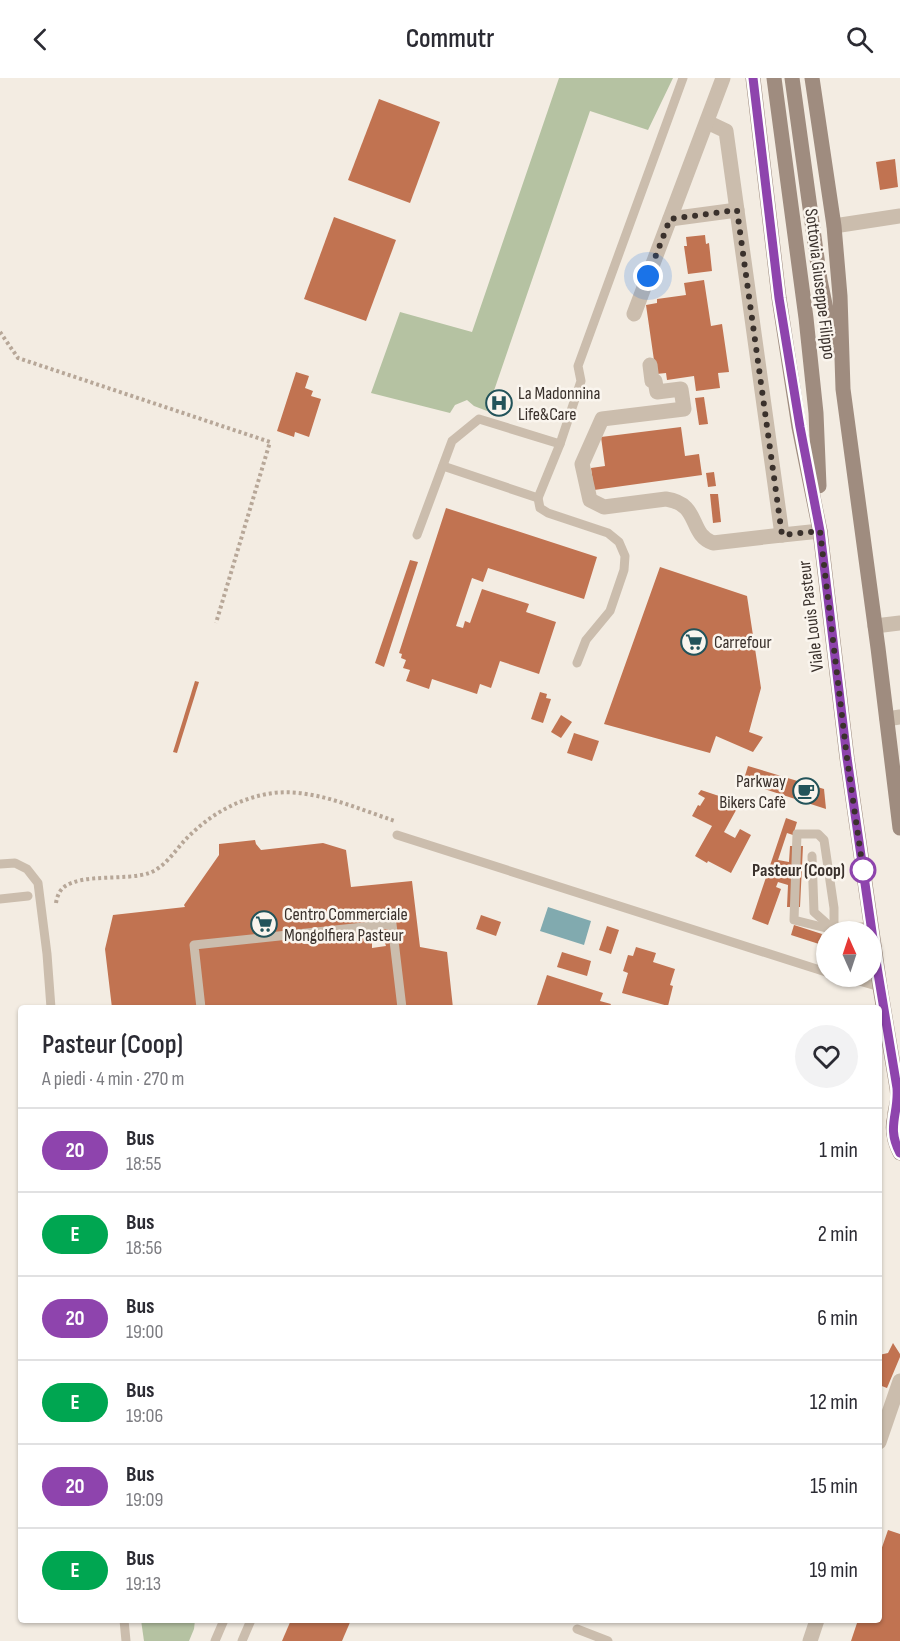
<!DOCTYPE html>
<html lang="it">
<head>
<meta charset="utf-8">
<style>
	:root { --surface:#fff; --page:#f2f2f3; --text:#2b2b33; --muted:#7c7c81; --line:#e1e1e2 }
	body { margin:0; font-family:"Sofia Sans Condensed",sans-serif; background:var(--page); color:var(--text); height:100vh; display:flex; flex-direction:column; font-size:22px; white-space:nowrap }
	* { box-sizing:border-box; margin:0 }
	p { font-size:20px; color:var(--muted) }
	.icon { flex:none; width:33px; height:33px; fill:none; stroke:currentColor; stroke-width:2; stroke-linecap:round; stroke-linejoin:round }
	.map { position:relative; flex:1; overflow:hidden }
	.side { position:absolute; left:18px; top:927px; width:864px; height:618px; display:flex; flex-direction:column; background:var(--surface); border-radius:6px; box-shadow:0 2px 4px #0004 }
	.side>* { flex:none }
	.badge { padding:0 12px; border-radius:20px; font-size:21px; line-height:39px }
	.needle { width:39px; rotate:357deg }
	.controls { position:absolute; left:816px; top:843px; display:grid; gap:12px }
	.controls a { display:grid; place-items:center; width:66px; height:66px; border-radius:50%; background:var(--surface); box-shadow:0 2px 4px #0004; font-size:30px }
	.you { position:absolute; width:30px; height:30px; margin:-15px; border:4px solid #fff; border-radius:50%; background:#1a73e8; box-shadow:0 0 0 9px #1a73e833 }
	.map>.badge { position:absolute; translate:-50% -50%; box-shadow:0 0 0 3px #fff }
	.round { display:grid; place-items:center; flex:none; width:63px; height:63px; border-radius:32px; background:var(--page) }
	.summary { display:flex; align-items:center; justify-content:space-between; height:102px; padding:0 24px }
	h1 { font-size:28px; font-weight:600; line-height:45px }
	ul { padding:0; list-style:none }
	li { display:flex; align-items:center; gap:18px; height:84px; padding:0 24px; border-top:2px solid var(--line) }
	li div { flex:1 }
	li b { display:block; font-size:22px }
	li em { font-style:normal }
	li .badge { min-width:66px; font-weight:700; text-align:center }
	header { display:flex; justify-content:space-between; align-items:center; height:78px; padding:0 24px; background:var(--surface); font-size:27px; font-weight:600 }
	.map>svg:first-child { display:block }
	.green { fill:#b5c2a2 }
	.water { fill:#81aaaf }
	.building { fill:#c17351; fill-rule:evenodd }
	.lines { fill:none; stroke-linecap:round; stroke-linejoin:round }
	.path { stroke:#b7a798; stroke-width:4; stroke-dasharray:3 3; stroke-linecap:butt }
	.service { stroke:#cbbdad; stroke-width:9 }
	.minor { stroke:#cbbdad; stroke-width:15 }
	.secondary { stroke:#9f8c7f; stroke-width:15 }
	.line-casing { stroke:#fff; stroke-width:14 }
	.line { stroke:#8e44ad; stroke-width:9 }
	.walk { stroke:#3a312c; stroke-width:6; stroke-dasharray:0 10.8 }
	.stop-dot { fill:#fff; stroke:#8e44ad; stroke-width:3 }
	.labels { text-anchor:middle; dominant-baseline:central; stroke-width:5; stroke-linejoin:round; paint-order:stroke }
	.street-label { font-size:18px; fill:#3a312c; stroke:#faf5ee }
	.poi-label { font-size:18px; fill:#3a312c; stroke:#faf5ee; text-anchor:start }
	.stop-label { font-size:18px; font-weight:bold; fill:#3a312c; stroke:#faf5ee; text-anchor:end }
</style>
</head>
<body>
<header><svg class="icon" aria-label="back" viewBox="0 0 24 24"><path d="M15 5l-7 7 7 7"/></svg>Commutr<svg class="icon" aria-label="search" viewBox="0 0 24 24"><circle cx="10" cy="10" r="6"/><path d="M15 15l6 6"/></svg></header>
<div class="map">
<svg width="900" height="1563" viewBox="0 0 900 1563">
	<rect width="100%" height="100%" fill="#f3ece2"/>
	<!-- green -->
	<g class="green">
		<polygon points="559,0 673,0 648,52 590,33 487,333 474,328 467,322 455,327 450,335 371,315 400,234 472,254"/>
		<polygon points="141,1542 195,1542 194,1551 189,1563 144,1563"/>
	</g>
	<!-- water -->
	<polygon class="water" points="548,829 591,843 584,867 540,853"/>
	<!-- building -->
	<g class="building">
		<polygon points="379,21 440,44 410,125 348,102"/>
		<polygon points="895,81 898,109 880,112 876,84"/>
		<polygon points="334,139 396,162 366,243 304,221"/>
		<polygon points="705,157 706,166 709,165 712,193 688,196 684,168 687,168 686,159"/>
		<polygon points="704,202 711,248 722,246 729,294 718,295 720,310 696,313 694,298 667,302 666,295 656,296 646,227 657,225 657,221 686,217 684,205"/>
		<polygon points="296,294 309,298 305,310 313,313 311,318 321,321 309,359 295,354 294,359 277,353"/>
		<polygon points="704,319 708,346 699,347 695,320"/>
		<polygon points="681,349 685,378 699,376 702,397 594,412 591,390 605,388 601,359"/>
		<polygon points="714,394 716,408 708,409 706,395"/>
		<polygon points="710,416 718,416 721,444 713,445"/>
		<polygon points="446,430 597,479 584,521 488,490 483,504 472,500 456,548 463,550 465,543 470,545 482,511 529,526 526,534 556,544 539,596 500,583 491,610 480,606 477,616 432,601 429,611 406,603 410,592 403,590 406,582 401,580 402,576 399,575"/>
		<polygon points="410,482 418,484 384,589 375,585"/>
		<polygon points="660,489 747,518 761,610 749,654 763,659 753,674 716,658 710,675 604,646"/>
		<polygon points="195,603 199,604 177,675 173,674"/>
		<polygon points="540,614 547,616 546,620 551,621 543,645 531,641"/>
		<polygon points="561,637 572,644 561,660 551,654"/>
		<polygon points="574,655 599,663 592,683 567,675"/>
		<polygon points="748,688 824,711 826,731 743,704"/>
		<polygon points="701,712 740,725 724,754 735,760 740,751 751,757 731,795 708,783 707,785 695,778 712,748 692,738 698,727 700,728 705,720 698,716"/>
		<polygon points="786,740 797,744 793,757 787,755 778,782 789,784 790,768 803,768 800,829 787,829 788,807 778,804 776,809 781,811 768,847 752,841"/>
		<path d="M 255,762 L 256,766 L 261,772 L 323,765 L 346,772 L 351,809 L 412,803 L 420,869 L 447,874 L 453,930 L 112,930 L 105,871 L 113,837 L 185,829 L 184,827 L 219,777 L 219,766 ZM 374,856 L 381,858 L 384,862 L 386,868 L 372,870 L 372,857 ZM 333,861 L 333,865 L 303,866 L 305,863 Z"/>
		<polygon points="481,837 501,844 496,858 476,851"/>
		<polygon points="794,847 822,856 819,866 791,857"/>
		<polygon points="607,848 619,852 611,876 599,872"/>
		<polygon points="636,869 656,875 653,884 675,891 670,907 673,908 668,928 622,915 628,895 623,893 628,877 633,878"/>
		<polygon points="562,874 591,883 587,898 557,889"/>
		<polygon points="547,897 603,915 600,923 611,926 609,930 536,930"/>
		<polygon points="893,1265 900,1276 900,1279 887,1310 879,1307 879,1277 888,1275"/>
		<polygon points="888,1452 900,1456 900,1563 851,1563 858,1542 879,1542 879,1478"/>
		<polygon points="291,1542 351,1542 342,1563 282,1563"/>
	</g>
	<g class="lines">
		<!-- path -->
		<g class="path">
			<polyline points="0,254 18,280 270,364 216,545"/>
			<path d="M 56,825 C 57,819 59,813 64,809 C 83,795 126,803 149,795 C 164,790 175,773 185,762 C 208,738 235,722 267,716 C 309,708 355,730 395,743"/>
		</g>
		<!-- service -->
		<g class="service">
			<polyline points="443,388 538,420 540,430 548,435 608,455 619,464 625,478 624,492 610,533 586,562 577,585"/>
			<polyline points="538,420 560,366 581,303 578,288 683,0"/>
			<polyline points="417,457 452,363 479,341 560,366"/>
			<polygon points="797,756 818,756 824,762 834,830 834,852 794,842"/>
			<polyline points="397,757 826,894"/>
			<polyline points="812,778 814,834 834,852 871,848"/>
			<polyline points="0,786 15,785 27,791 38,805 47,876 51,930"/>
			<polyline points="0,821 28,818"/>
			<polyline points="842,898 880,909"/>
			<polyline points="201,930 194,867 392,846 402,930"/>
			<polyline points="124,1542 126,1563"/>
			<polyline points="577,1551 608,1563"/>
			<polyline points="215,1563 224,1542"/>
			<polyline points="242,1563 251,1542"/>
		</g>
		<!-- minor -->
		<g class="minor">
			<polyline points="707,44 726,53 782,457 820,453"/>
			<polyline points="670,141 737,132"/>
			<polyline points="834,148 900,138"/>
			<polyline points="634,236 723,0"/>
			<path d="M 650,287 L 652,303 L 655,303 L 657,314 L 681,311 L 684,331 L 602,341 L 582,386 L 590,422 L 604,429 L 666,421 C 701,426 688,456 713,465 L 782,457"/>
			<polyline points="875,548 900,545"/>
			<polyline points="887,641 900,639"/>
			<polyline points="879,1364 900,1303"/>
			<polyline points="810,1563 817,1542"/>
		</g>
		<!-- secondary -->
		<g class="secondary">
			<polyline points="753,0 779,220 799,349 820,453 847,680 880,909 897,1010 898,1020 895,1035"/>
			<polyline points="774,0 806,240 816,335 819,408"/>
			<polyline points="792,0 820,202 834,270"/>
			<polyline points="812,0 834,148 840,218 843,311 878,570 900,750"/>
			<path d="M 900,1027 C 890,1043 892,1059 900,1075"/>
		</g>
	</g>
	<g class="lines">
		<!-- line casing -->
		<g class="line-casing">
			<path id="line" d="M 753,0 L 779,220 L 800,349 L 820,453 L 847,680 L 877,889 L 897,1010 C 899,1036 886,1049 900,1075"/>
		</g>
		<!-- line -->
		<use href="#line" class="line"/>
		<!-- walk -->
		<polyline class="walk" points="648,198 670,141 737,132 782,457 820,453 847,680 863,792"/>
	</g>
	<!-- icons -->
	<defs>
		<g id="hospital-ring" transform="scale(1.35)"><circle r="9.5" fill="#faf5ee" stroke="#22535a" stroke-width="1.5"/><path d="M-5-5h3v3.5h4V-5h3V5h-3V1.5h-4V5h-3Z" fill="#22535a"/></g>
		<g id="supermarket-ring" transform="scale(1.35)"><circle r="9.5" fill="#faf5ee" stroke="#22535a" stroke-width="1.5"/><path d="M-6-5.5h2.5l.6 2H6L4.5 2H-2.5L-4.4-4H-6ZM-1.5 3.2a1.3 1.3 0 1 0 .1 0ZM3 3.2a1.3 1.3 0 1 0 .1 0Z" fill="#22535a"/></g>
		<g id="cafe-ring" transform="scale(1.35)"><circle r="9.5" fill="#faf5ee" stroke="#22535a" stroke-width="1.5"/><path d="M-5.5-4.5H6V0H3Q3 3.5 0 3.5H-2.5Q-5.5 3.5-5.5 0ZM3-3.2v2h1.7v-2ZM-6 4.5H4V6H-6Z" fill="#22535a"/></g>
	</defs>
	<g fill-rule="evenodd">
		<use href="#hospital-ring" x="499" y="325"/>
		<use href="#supermarket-ring" x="694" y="564"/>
		<use href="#cafe-ring" x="806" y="713"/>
		<use href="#supermarket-ring" x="264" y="846"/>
	</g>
	<!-- markers -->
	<circle class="stop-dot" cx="863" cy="792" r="12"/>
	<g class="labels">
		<!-- street labels -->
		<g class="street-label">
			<text transform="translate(820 206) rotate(83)">Sottovia Giuseppe Filippo</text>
			<text transform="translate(811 538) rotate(-97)">Viale Louis Pasteur</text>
		</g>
		<!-- poi labels -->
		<g class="poi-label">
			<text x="518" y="315">La Madonnina<tspan x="518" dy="21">Life&amp;Care</tspan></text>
			<text x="714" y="564">Carrefour</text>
			<text x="786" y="703" text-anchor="end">Parkway<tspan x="786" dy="21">Bikers Cafè</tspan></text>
			<text x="284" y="836">Centro Commerciale<tspan x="284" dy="21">Mongolfiera Pasteur</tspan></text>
		</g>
		<!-- stop labels -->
		<g class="stop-label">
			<text x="845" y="792">Pasteur (Coop)</text>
		</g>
	</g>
</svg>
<div class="controls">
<a><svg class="needle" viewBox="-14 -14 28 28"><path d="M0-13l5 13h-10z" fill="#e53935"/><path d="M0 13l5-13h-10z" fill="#7c7c81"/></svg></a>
</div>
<div class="you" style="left:648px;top:198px"></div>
<section class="side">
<div class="summary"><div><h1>Pasteur (Coop)</h1><p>A piedi · 4 min · 270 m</p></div><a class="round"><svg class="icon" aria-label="heart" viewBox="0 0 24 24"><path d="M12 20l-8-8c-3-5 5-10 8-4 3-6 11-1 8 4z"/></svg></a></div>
<ul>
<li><span class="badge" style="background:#8e44ad;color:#fff">20</span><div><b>Bus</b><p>18:55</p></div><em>1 min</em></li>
<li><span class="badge" style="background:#00a651;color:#fff">E</span><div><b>Bus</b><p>18:56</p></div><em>2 min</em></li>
<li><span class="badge" style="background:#8e44ad;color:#fff">20</span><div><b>Bus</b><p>19:00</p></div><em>6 min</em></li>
<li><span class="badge" style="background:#00a651;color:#fff">E</span><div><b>Bus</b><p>19:06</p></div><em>12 min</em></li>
<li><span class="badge" style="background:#8e44ad;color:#fff">20</span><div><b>Bus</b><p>19:09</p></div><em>15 min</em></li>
<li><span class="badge" style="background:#00a651;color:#fff">E</span><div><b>Bus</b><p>19:13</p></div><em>19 min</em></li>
</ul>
</section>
</div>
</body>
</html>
